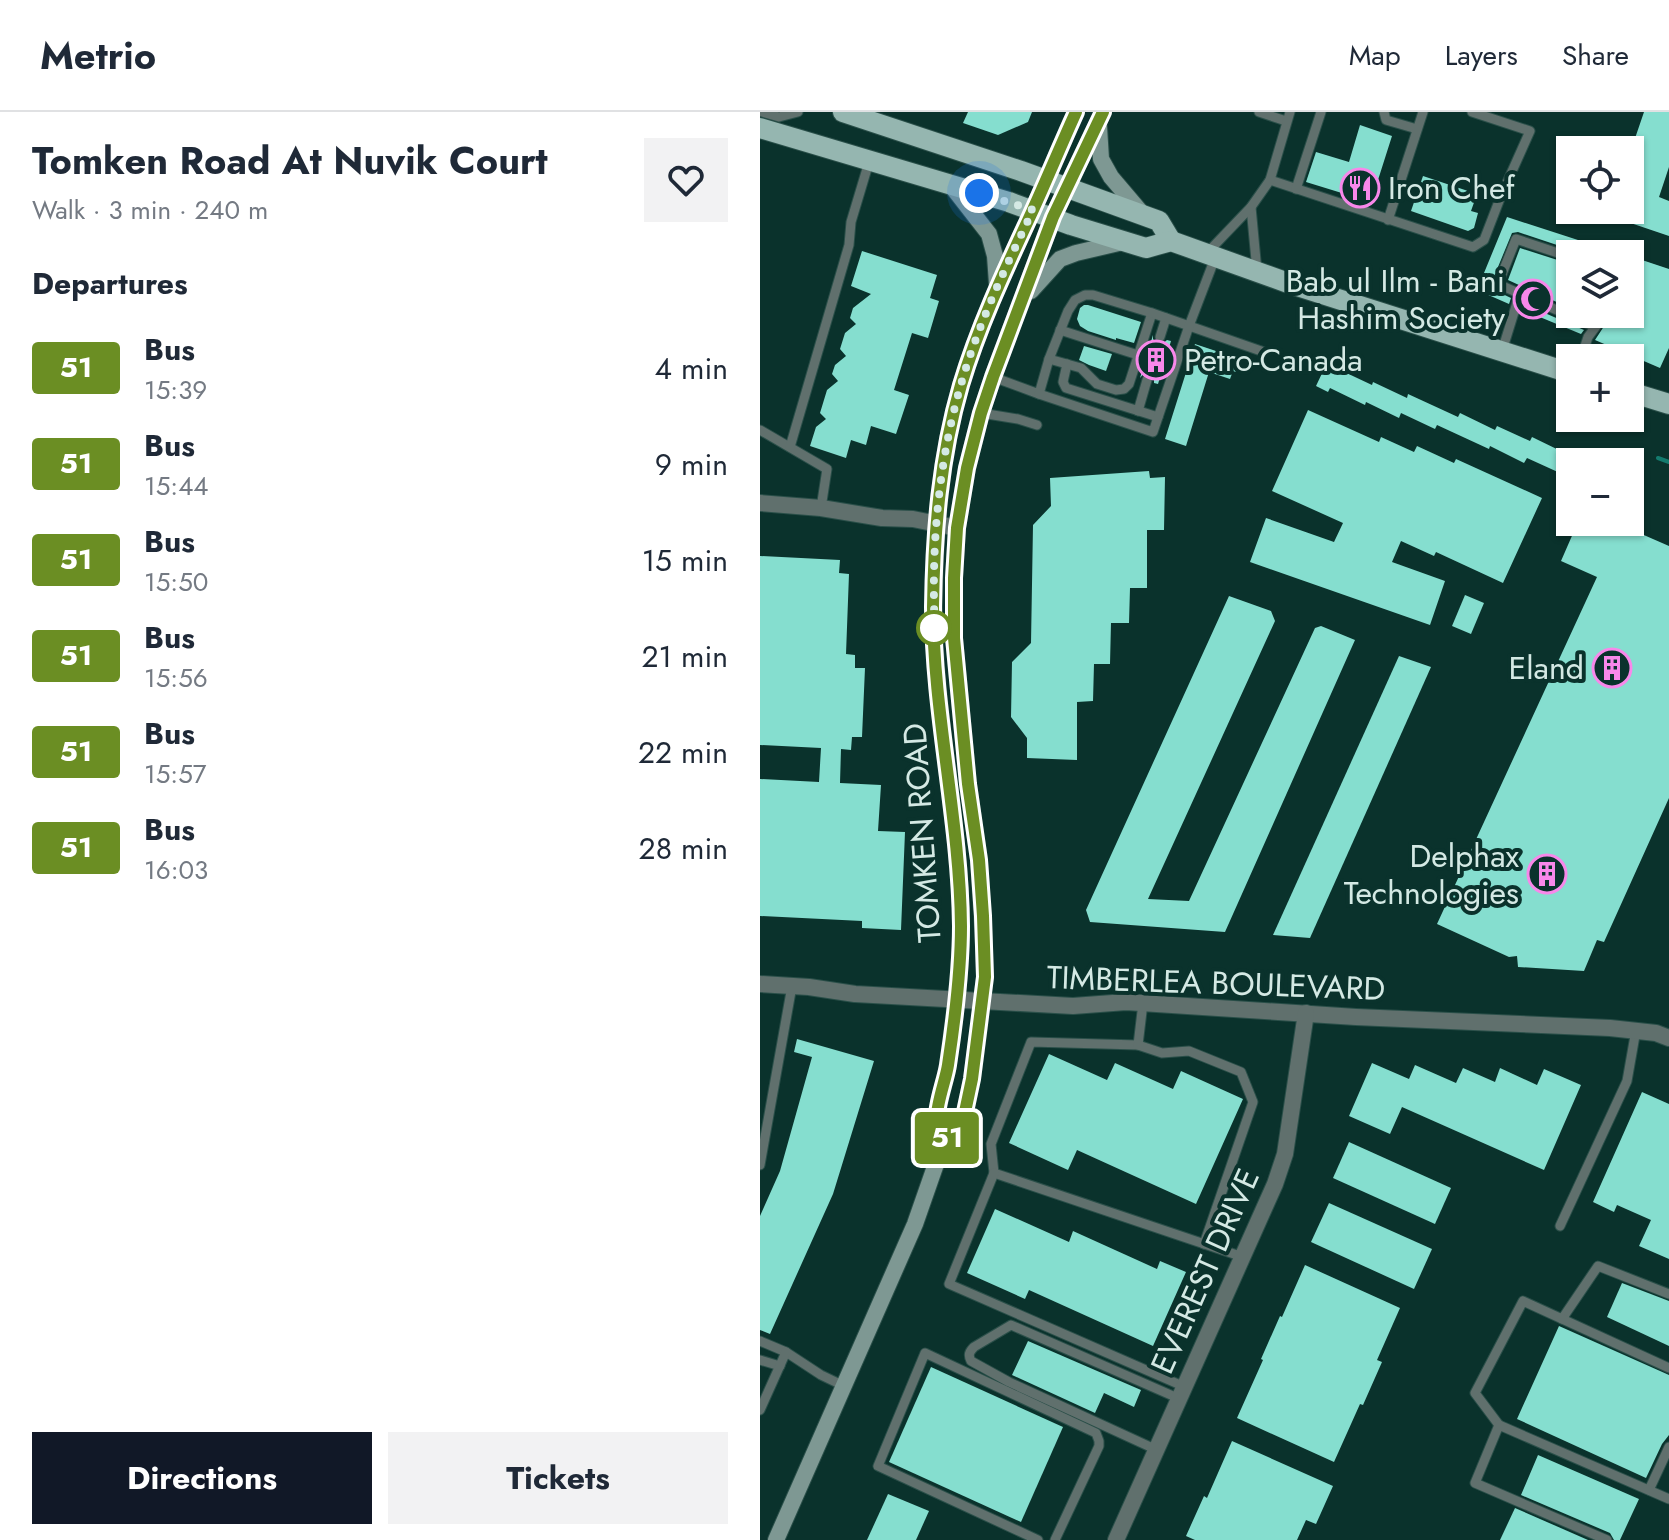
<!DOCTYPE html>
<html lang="en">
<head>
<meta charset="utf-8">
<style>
	:root { --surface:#fff; --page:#f2f2f3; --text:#1f2937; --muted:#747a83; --line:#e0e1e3; --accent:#111827 }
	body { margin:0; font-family:Jost,sans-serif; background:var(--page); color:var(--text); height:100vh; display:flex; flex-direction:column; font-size:30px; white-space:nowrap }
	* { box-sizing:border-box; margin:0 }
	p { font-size:26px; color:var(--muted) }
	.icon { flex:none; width:44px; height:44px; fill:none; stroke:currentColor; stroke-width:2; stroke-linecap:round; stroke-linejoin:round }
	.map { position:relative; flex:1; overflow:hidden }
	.sheet { display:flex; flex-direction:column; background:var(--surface); width:760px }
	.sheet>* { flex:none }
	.badge { padding:0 16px; border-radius:6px; font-size:28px; line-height:52px }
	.tools { position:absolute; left:796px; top:24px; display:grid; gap:16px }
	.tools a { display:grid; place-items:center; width:88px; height:88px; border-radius:0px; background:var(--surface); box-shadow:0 2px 6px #0004; font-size:40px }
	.you { position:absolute; width:40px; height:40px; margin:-20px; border:6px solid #fff; border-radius:50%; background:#1a73e8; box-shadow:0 0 0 12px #1a73e833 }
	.map>.badge { position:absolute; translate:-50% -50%; box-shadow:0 0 0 4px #fff }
	h2 { padding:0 32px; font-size:30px; line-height:72px }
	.round { display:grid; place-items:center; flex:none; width:84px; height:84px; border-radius:0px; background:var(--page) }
	.summary { display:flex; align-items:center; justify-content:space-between; height:136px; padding:0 32px }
	h1 { font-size:38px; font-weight:700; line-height:60px }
	.button { display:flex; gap:16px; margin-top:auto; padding:16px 32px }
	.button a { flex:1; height:92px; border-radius:0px; background:var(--accent); color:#fff; font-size:32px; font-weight:700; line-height:92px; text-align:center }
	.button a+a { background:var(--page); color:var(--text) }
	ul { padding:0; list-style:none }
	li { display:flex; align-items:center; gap:24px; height:96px; padding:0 32px }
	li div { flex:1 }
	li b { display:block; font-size:30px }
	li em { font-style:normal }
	li .badge { min-width:88px; font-weight:700; text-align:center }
	header { display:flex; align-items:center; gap:48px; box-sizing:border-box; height:112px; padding:0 40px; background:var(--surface); border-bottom:2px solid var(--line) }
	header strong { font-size:38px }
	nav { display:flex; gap:44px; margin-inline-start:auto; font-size:28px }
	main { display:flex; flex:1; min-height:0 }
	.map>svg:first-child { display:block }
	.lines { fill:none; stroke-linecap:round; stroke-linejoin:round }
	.stream { stroke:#147b6e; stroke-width:4 }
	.building { fill:#85decf }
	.lane-casing { stroke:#2a4f49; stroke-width:11 }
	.street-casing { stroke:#2a4f49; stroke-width:18 }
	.secondary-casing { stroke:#2a4f49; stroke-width:18 }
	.primary-casing { stroke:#2a4f49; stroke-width:22 }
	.lane { stroke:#60706d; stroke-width:9 }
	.street { stroke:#60706d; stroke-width:16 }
	.secondary { stroke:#7e9893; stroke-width:16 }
	.primary { stroke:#95b6b0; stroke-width:20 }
	.line-casing { stroke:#fff; stroke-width:18 }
	.line { stroke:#6b8e23; stroke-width:12 }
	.walk { stroke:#d4e9e4; stroke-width:8; stroke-dasharray:0 14.4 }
	.stop-dot { fill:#fff; stroke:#6b8e23; stroke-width:4 }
	.labels { text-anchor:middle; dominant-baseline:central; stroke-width:8; stroke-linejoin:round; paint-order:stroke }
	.poi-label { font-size:32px; fill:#d4e9e4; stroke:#0a322c; text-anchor:end }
	.street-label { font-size:32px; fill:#d4e9e4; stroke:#0a322c }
</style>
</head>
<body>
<header>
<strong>Metrio</strong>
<nav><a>Map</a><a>Layers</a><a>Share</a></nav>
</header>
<main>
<section class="sheet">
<div class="summary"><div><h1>Tomken Road At Nuvik Court</h1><p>Walk · 3 min · 240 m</p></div><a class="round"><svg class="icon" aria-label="heart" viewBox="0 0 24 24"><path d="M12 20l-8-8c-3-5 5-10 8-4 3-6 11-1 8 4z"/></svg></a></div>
<h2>Departures</h2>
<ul>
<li><span class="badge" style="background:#6b8e23;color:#fff">51</span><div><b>Bus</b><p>15:39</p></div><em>4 min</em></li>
<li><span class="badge" style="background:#6b8e23;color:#fff">51</span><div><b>Bus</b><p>15:44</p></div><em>9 min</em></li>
<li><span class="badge" style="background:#6b8e23;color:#fff">51</span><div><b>Bus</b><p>15:50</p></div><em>15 min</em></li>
<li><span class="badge" style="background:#6b8e23;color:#fff">51</span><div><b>Bus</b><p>15:56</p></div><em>21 min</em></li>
<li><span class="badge" style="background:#6b8e23;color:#fff">51</span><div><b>Bus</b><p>15:57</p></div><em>22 min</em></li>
<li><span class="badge" style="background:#6b8e23;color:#fff">51</span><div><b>Bus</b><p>16:03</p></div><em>28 min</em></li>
</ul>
<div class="button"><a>Directions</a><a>Tickets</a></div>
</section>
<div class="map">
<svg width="909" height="1428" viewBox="0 0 909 1428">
	<rect width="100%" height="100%" fill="#0a322c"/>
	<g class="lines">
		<!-- stream -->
		<polyline class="stream" points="898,346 909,350"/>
	</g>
	<!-- building -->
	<g class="building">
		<polygon points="208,0 272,0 268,10 238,23 203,11"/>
		<polygon points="884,0 909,0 909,55 899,85 909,89 909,124 838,100 839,98 870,98 870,41"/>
		<polygon points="600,13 632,24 611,90 546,70 556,40 589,50"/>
		<polygon points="663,64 717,82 711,99 718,101 714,116 708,119 651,99"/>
		<polygon points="747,105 855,140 855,142 817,142 812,138 758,120 752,121 731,172 734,178 751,186 749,192 717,178"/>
		<polygon points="760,136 810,152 810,196 748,168"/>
		<polygon points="102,139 177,163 170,186 179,189 168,226 152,221 134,278 149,283 136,322 111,314 106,333 91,328 86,346 50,334 56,315 66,307 60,301 67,278 78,269 72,262 75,253 86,244 80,237 85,221 96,212 90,206 93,196 111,182 91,174"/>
		<polygon points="870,144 909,157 909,236 900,256 835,228 852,202 870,202"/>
		<polygon points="764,192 824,218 821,222 763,198"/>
		<polygon points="324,193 328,193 381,210 374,231 356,226 356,228 328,219 320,214 317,207 320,196"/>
		<polygon points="393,223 393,227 397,232 402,232 407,228 411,229 398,272 394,271 394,265 390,261 384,261 380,266"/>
		<polygon points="435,232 477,246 476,249 480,250 476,260 473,259 470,267 449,260 426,334 405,327"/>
		<polygon points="324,234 352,242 346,259 329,253 319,248"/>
		<polygon points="565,255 576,260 578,257 612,273 613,270 647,286 648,282 698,305 700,301 735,318 737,314 770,329 772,325 809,343 800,361 767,346 764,351 730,334 729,337 677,313 675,317 641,301 639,306 606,290 605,293 570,276 568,280 556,274"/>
		<polygon points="548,298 619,330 621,325 654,340 657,334 694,351 696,347 782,386 743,471 676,440 674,444 641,429 632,450 685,469 670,513 490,450 506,406 574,430 583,411 512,379"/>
		<polygon points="389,359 390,366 405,365 404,418 387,418 387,476 370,476 369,511 351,511 350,552 334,552 333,589 317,590 317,648 267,646 267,626 251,605 252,550 271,531 273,413 291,394 290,366"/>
		<polygon points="818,410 854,410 909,434 909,686 844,830 837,828 824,859 758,855 757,844 749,845 677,812 837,465 801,449"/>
		<polygon points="0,444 80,448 79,461 89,462 86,542 95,543 95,556 105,556 102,625 92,625 91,638 81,637 80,671 121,673 118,719 145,720 141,818 102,816 102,809 0,804 0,667 59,670 61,636 0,633"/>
		<polygon points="705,483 724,491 711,522 692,514"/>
		<polygon points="469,484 511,499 515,509 388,787 429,789 555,516 561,514 595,528 465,820 330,810 326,798"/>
		<polygon points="639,544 671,555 550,826 513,823"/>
		<polygon points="37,927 114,949 73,1082 10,1222 0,1218 0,1104 20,1059 52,945 34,940"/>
		<polygon points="289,942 347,968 355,951 413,977 421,959 483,987 436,1092 317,1038 308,1058 249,1031"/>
		<polygon points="612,951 649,967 655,953 696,971 703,956 735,970 740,956 777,973 784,957 821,973 784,1058 642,995 630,1022 589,1004"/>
		<polygon points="882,980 909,992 909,1147 879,1134 891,1108 857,1093 854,1100 833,1090"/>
		<polygon points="589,1030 691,1076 675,1112 573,1066"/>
		<polygon points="569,1091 672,1137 654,1177 551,1130"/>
		<polygon points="235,1097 309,1130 313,1119 397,1157 400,1149 426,1160 393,1234 269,1178 265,1187 207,1161"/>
		<polygon points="545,1153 640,1196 617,1248 622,1250 603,1293 600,1292 574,1350 477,1306 503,1248 501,1247 520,1204 522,1205"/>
		<polygon points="862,1171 909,1189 909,1234 847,1205"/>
		<polygon points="799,1214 909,1263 909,1323 902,1332 886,1366 757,1307"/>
		<polygon points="268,1229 381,1278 374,1295 344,1281 335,1301 252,1263"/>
		<polygon points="171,1255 303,1315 261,1410 129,1350"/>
		<polygon points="472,1329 573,1374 556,1412 546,1408 537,1428 435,1428 426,1424 444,1384 447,1386"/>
		<polygon points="778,1343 879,1387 860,1428 854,1428 850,1421 761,1383"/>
		<polygon points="128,1382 169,1399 156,1428 107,1428"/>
		<polygon points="755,1396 828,1428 740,1428"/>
	</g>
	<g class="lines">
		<!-- lane casing -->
		<g class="lane-casing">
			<g id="lane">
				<polyline points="2,0 19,5 38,0"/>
				<polyline points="499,0 526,9"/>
				<polyline points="624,0 626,8 657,17"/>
				<polyline points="510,68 713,135 724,128 741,84 770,19 712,0"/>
				<polyline points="536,77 561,0"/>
				<polyline points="491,95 497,159"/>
				<polyline points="628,108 663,0"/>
				<polyline points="446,142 491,95 510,68 530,0"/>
				<polyline points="810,145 756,127 738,172 835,215"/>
				<polyline points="300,218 378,243"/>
				<polyline points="400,225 406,206"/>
				<polyline points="742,239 760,181"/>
				<polyline points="821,246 828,225 845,202"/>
				<polyline points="289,247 321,256 337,272 356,278 364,277 369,272 392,201"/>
				<polyline points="307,252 303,270 306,276 398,305"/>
				<polyline points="233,265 279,282 289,247 308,199 315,188 325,183 333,183 392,201 504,240"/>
				<polyline points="279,282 393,320 429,214 455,146"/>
				<polyline points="378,299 387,268"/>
				<polyline points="221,301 258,307 277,313"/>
				<polyline points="0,318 67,357 61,396"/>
				<polyline points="30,335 89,133 91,110 109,50"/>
				<polyline points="383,891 378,933 271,930 231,1032 234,1061 483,1145"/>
				<polyline points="378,933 402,941 429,939 481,960 493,990 444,1132"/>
				<polyline points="0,1053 32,874"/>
				<polyline points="234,1061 189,1172 425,1275"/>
				<polyline points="800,1114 867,969 876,918"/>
				<polyline points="802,1207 838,1154 909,1182"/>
				<polyline points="0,1229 26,1240 61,1263 84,1274"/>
				<polyline points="0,1248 20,1254"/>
				<polyline points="0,1298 26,1240"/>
				<polyline points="739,1313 715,1281 763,1189 909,1256"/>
				<path d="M 397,1338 L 249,1270 L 211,1249 C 208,1243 209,1240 214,1235 L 251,1213 L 420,1287"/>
				<polyline points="889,1378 909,1335"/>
				<polyline points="278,1428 118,1354 165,1241 336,1321 339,1329 339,1334 295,1428"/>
				<polyline points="847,1428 715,1371 739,1313 909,1387"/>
			</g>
		</g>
		<!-- street casing -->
		<g class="street-casing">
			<g id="street">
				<polyline points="0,391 61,396 122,406 153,407 197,416"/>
				<polyline points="0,872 49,875 95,882 313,894 366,890 596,905 850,916 896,921 909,926"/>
				<polyline points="356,1428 515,1072 525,1042 546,901"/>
			</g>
		</g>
		<!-- secondary casing -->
		<g class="secondary-casing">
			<g id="secondary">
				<polyline points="339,15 341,47 351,65 385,105"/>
				<polyline points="190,72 229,122 235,144 237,172"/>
				<polyline points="271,179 300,147 316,141 363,130"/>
				<path d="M 184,1029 C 182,1022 177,1013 177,1006 C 177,993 186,967 188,952 C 194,907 201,860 201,814 C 200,707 173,602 174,494 C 174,420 180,345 201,273 C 219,213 246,156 272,100 C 287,67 301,33 316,0"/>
				<polyline points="16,1428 155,1112 184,1029 202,1014 212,967 219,915 225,865 224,834 219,748 208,672 194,526 194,466 197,416 207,356 221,301 233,265 293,105 343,0"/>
			</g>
		</g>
		<!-- primary casing -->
		<g class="primary-casing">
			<g id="primary">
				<polyline points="83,0 261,59 399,109 411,129"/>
				<polyline points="0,16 249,90 311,113 386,136 411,129 531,172 810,261"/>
				<polyline points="870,280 909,292"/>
			</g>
		</g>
		<!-- lane -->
		<use href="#lane" class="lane"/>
		<!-- street -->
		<use href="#street" class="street"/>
		<!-- secondary -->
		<use href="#secondary" class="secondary"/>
		<!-- primary -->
		<use href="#primary" class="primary"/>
	</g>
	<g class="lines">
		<!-- line casing -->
		<g class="line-casing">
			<path id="line" d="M 316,0 C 301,33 287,67 272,100 C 246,156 219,213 201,273 C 180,345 174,420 173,495 C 173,602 200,707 201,814 C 201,860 195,907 188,953 C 186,967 176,993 177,1006 C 177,1013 182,1022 184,1029 L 202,1014 L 212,967 L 225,865 L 223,804 L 219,748 L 208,672 L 194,526 L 194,466 L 197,416 L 207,356 L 221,301 L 233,265 L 293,105 L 343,0"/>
		</g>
		<!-- line -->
		<use href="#line" class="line"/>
		<!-- walk -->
		<path class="walk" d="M 174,516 L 175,521 C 170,422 181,320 216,227 C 232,183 253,140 273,98 L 219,81"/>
	</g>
	<!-- icons -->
	<defs>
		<g id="restaurant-ring" transform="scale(2)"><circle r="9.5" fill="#0a322c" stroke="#f888ea" stroke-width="1.5"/><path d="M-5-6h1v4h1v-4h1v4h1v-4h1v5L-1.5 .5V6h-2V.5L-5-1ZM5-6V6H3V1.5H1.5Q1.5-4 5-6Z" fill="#f888ea"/></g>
		<g id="mosque-ring" transform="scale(2)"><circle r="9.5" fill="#0a322c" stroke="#f888ea" stroke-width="1.5"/><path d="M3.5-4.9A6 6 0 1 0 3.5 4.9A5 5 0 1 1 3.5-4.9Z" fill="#f888ea"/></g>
		<g id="building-ring" transform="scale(2)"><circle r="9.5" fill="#0a322c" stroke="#f888ea" stroke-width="1.5"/><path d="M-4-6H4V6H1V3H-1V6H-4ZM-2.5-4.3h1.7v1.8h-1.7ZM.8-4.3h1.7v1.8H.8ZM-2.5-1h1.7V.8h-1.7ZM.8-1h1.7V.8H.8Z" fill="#f888ea"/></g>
	</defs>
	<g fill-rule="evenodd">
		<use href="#restaurant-ring" x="600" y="76"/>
		<use href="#mosque-ring" x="773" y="187"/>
		<use href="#building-ring" x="396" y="248"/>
		<use href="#building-ring" x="852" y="556"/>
		<use href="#building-ring" x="787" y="762"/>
	</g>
	<!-- markers -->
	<circle class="stop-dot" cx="174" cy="516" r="16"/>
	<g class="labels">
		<!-- poi labels -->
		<g class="poi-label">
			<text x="628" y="76" text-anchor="start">Iron Chef</text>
			<text x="745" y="169">Bab ul Ilm - Bani<tspan x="745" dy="37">Hashim Society</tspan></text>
			<text x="424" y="248" text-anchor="start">Petro-Canada</text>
			<text x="824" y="556">Eland</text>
			<text x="759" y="744">Delphax<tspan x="759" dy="37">Technologies</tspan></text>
		</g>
		<!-- street labels -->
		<g class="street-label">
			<text transform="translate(162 721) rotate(-94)">TOMKEN ROAD</text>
			<text transform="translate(456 871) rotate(2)">TIMBERLEA BOULEVARD</text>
			<text transform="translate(445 1159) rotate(-66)">EVEREST DRIVE</text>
		</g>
	</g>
</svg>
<div class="tools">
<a><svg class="icon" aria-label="locate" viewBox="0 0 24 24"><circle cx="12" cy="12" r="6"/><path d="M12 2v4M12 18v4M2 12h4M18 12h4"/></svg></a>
<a><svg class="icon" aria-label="layers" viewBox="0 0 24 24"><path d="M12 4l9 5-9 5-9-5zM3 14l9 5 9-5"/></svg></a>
<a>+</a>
<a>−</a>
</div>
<div class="you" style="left:219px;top:81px"></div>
<b class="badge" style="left:187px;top:1026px;background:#6b8e23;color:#fff">51</b>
</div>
</main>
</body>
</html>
